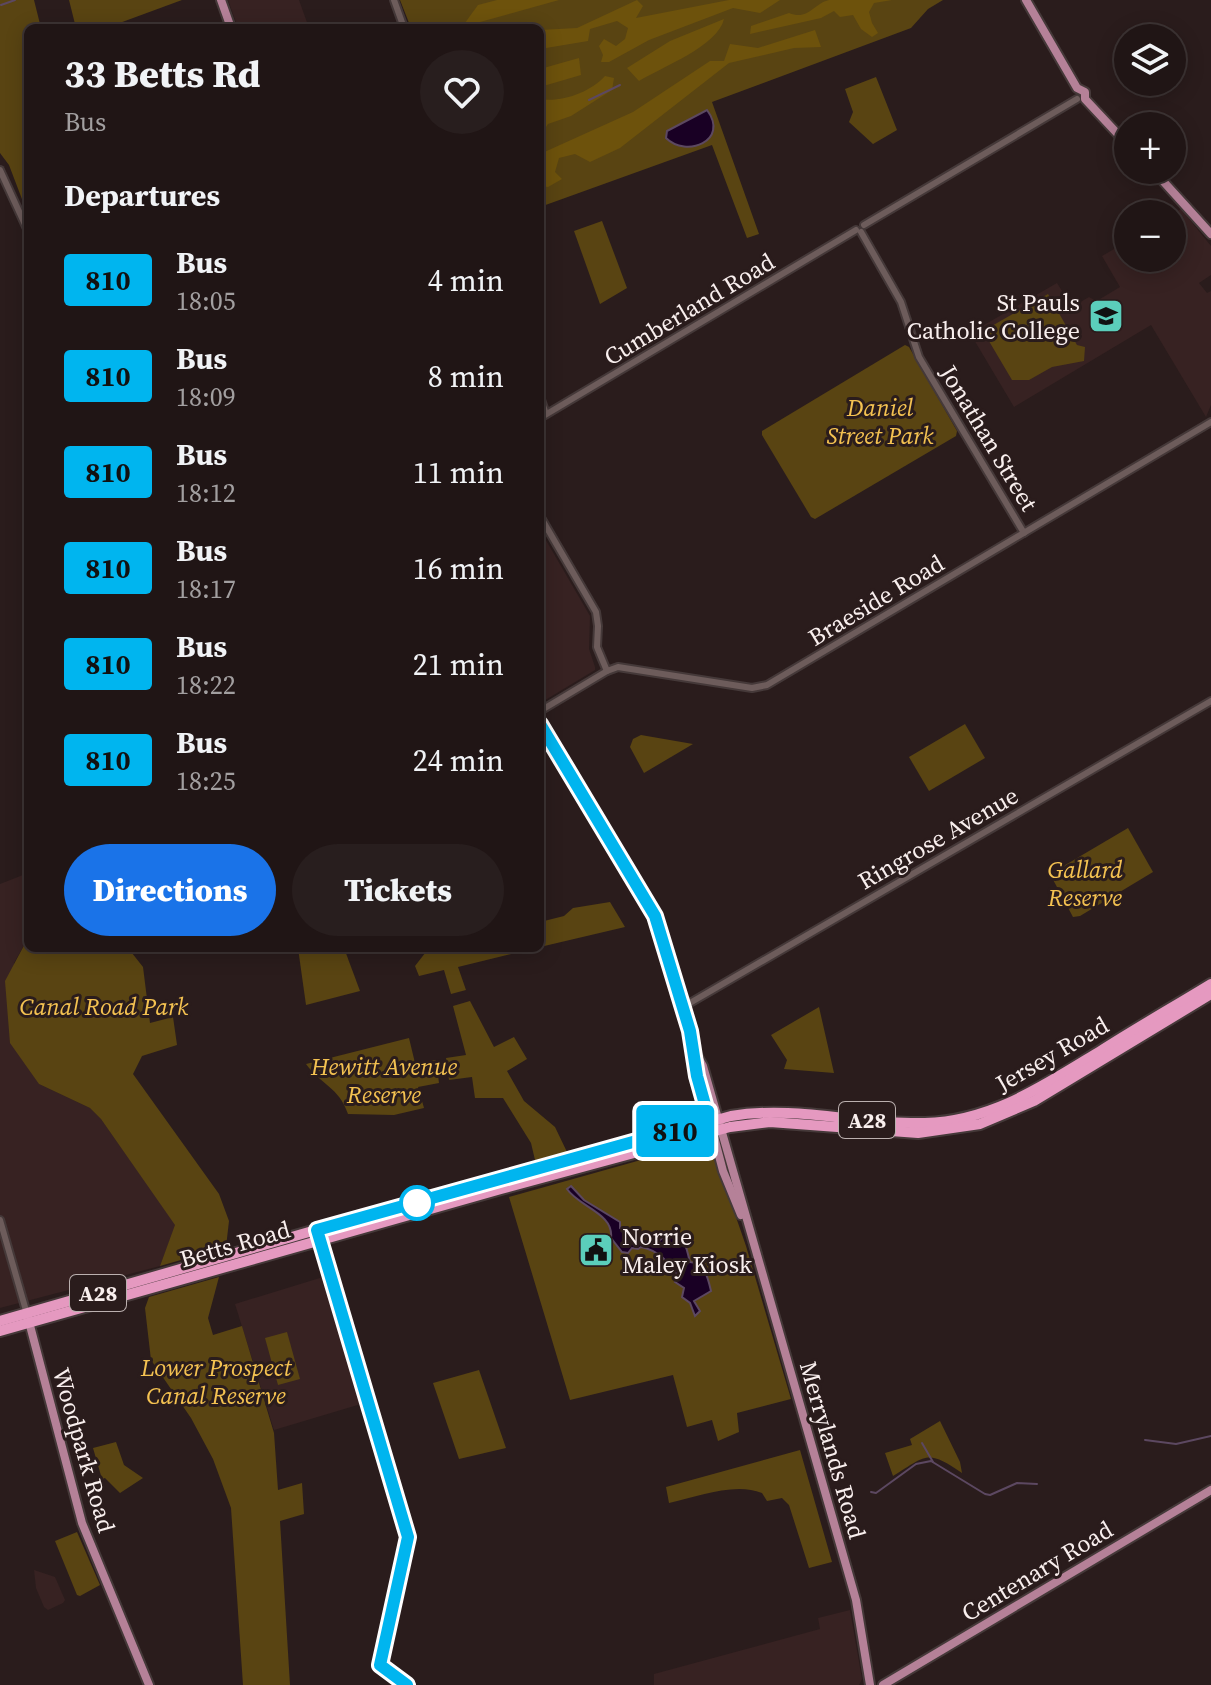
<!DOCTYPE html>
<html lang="en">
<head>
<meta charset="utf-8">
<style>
	:root { --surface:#201515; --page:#281e1e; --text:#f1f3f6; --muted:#a29fa0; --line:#3d3434; --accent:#1a73e8 }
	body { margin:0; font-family:"Source Serif 4",serif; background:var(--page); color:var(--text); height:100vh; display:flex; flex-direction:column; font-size:30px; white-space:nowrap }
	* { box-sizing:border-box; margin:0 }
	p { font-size:26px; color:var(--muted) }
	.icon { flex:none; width:44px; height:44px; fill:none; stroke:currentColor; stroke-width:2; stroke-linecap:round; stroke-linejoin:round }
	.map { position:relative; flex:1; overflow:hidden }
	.panel { position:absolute; left:24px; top:24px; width:520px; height:928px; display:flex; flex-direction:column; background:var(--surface); border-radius:12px; box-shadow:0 4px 20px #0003,0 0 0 2px var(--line) }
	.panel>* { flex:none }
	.badge { padding:0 16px; border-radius:6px; font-size:28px; line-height:52px }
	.fabs { position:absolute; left:1114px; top:24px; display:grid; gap:16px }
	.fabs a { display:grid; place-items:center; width:72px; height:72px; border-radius:50%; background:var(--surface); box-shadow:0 4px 20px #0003,0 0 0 2px var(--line); font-size:40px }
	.map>.badge { position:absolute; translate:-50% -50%; box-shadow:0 0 0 4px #fff }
	h2 { padding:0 40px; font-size:30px; line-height:72px }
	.round { display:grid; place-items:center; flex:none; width:84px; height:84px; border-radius:42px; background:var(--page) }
	.headline { display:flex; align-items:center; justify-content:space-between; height:136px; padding:0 40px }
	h1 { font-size:38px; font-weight:800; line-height:60px }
	.button { display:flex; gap:16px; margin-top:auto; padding:16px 40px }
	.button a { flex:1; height:92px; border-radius:48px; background:var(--accent); color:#fff; font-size:32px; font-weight:800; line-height:92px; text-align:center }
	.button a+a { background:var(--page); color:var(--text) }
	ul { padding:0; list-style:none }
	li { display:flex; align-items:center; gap:24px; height:96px; padding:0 40px }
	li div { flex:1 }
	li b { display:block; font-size:30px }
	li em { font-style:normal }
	li .badge { min-width:88px; font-weight:700; text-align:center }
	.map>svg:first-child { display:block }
	.built { fill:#372222 }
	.green { fill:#594412 }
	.forest { fill:#6d520c }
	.water { fill:#190024; stroke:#5c4861; stroke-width:2 }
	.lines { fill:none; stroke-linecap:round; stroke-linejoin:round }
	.stream { stroke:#5c4861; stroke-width:2 }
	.minor-casing { stroke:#453939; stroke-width:10 }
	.major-casing { stroke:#453939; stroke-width:12 }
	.highway-casing { stroke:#453939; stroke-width:14 }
	.minor { stroke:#6d5c5b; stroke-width:6 }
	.major { stroke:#b58198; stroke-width:8 }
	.highway { stroke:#e599c0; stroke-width:10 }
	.line-casing { stroke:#fff; stroke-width:18 }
	.line { stroke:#00b5ef; stroke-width:12 }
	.stop-dot { fill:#fff; stroke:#00b5ef; stroke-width:4 }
	.labels { text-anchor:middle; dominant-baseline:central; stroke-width:6; stroke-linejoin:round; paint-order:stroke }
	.shield { fill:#2a1c1c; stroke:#bbb0af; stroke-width:2 }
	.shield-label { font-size:22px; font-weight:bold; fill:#f9efee }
	.poi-label { font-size:24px; fill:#f9efee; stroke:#2a1c1c; text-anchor:end }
	.street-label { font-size:24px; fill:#f9efee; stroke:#2a1c1c }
	.park-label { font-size:24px; font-style:italic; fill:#f4c251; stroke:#2a1c1c }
</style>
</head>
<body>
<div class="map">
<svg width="1211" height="1685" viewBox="0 0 1211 1685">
	<rect width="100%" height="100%" fill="#2a1c1c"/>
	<!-- built -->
	<g class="built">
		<polygon points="228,0 299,0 309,28 238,28"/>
		<polygon points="1181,209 1211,246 1211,275 1199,283 1207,293 1211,291 1211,405 1206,417 1151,325 1014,407 970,333 1057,283 1072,307 1089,297 1096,301 1100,299 1120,287 1102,256 1128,241 1128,258 1172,258 1172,214"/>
		<polygon points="540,530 590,616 589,649 595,667 595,670 542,702 540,701"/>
		<polygon points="28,873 28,938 14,963 39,1084 90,1108 101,1119 176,1225 160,1266 0,1308 0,884"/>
		<polygon points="323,1277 361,1404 274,1430 235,1304"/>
		<polygon points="34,1570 55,1577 65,1600 63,1603 48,1610 44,1607 36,1588"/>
		<polygon points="850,1610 862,1679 859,1685 654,1685 654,1674 820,1629 818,1618"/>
	</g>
	<!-- green -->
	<g class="green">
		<polygon points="0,0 34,0 41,28 28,28 28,215 9,165 0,153"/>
		<polygon points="69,0 182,0 106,28 76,28"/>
		<polygon points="400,0 943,0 928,9 911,28 712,102 759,234 747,238 712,145 540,207 540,28 411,28"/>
		<polygon points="876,77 897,130 873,144 849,122 853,112 845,89"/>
		<polygon points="602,221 627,288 600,304 574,231"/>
		<polygon points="1048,294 1077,345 1085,347 1084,361 1052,367 1029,380 1012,380 983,331"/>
		<polygon points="905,345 909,347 957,431 956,436 815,519 811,517 762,435 762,431"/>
		<polygon points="965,724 985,758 929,791 909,757"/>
		<polygon points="641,735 693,744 644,773 630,747 633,739"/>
		<polygon points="1128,828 1153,872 1080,916 1073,917 1050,874"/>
		<polygon points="610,902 625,927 540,947 540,922 564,916 573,908"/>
		<polygon points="28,938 28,948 128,948 143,967 150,1023 173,1017 177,1045 142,1056 133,1074 219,1194 229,1221 226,1247 160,1266 175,1225 101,1119 90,1108 39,1084 10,1043 5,981"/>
		<polygon points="298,948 344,948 360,991 306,1005"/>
		<polygon points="429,948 536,948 458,967 466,990 451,994 444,970 419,976 415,966"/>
		<polygon points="470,1001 494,1047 514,1037 527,1059 507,1071 524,1101 555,1127 567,1152 535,1160 531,1143 503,1098 475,1098 472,1077 449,1080 446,1058 466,1055 453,1006"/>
		<polygon points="819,1007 834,1073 784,1069 787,1060 771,1035"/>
		<path d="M 409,1038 L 415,1063 L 436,1060 L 439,1083 L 418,1087 L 424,1108 L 394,1115 L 348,1114 C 339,1087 320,1084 306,1064 Z"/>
		<polygon points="705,1142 711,1145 746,1246 791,1399 737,1413 739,1432 718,1441 712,1420 687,1427 673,1375 570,1400 509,1197"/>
		<polygon points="219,1277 208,1318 213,1335 242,1326 274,1433 278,1490 302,1483 304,1514 280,1521 290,1685 243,1685 231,1508 213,1459 191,1418 151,1360 145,1308 149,1297"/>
		<polygon points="287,1332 300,1379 278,1385 265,1338"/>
		<polygon points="479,1370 506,1448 459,1459 433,1383"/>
		<path d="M 940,1421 L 960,1462 L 962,1473 C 927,1449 927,1455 893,1476 L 885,1453 L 912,1445 L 910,1439 Z"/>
		<polygon points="116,1442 124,1465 143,1478 120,1493 105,1478 102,1479 93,1448"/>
		<path d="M 800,1450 L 832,1562 L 809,1568 L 789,1505 L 782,1498 L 767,1501 L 762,1493 C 734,1482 698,1497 669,1503 L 666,1487 Z"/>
		<polygon points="77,1532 100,1585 80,1596 77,1595 55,1541"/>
	</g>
	<!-- forest -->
	<g class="forest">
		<polygon points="497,0 559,0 462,27 478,5"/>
		<polygon points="637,0 643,6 636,18 729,0 780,0 760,13 733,8 649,40 609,62 601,62 603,55 599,46 604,39 616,46 625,39 628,28 617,21 590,29 588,41 540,49 540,30 577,28"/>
		<path d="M 829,0 L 892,0 L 874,3 L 869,12 L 872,23 L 878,33 L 872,37 L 861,29 L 853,15 L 840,17 L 834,11 L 821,18 L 750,34 L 751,26 L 789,13 C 808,21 813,4 829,0 Z"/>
		<path d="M 724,19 C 718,46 662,67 639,81 L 627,68 L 670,41 Z"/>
		<polygon points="815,30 821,47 794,48 729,63 620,148 590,162 575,154 559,158 555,172 562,179 548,187 540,186 540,154 633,112 710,61 724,61 730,44 758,48"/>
		<polygon points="579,58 581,75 540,87 540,69"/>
		<path d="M 605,76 L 614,78 L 612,90 L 571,116 L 548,124 L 540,136 L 540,99 C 561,103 591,92 605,76 Z"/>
	</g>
	<!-- water -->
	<g class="water">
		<path d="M 707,110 C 730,141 686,158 666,138 L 667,131 Z"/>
		<path d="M 571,1186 L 584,1200 L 620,1222 L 620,1228 L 634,1240 L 651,1243 L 657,1239 L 659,1241 L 666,1234 C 687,1237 685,1244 690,1262 C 705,1263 708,1278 711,1291 L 694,1301 L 700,1311 L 695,1316 L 690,1303 L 682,1297 L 684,1288 L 675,1282 L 678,1277 C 670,1262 657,1250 641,1247 L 638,1249 L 632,1248 L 628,1253 L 622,1252 L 611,1238 C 614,1213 579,1207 567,1189 Z"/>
	</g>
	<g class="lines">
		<!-- stream -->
		<g class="stream">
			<polyline points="1,5 15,0"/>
			<polyline points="589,100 620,85"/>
			<polyline points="1145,1440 1176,1444 1211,1436"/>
			<polyline points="922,1443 933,1462"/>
			<polyline points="871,1492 876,1493 916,1464 931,1461 985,1494 990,1495 1017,1483 1037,1484"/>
		</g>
		<!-- minor casing -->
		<g class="minor-casing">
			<g id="minor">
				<polyline points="394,0 404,28"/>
				<polyline points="0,170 28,231"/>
				<polyline points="864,225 1077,99"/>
				<polyline points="861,232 901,302 919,357 1024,533"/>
				<polyline points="540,397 546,414"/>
				<polyline points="540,418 856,230"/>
				<polyline points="540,516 596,612 598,626 597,647 607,671"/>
				<polyline points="540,711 607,671 618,667 752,688 767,685 1211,422"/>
				<polyline points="683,1007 1211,701"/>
				<polyline points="0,1220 27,1314"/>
			</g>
		</g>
		<!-- major casing -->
		<g class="major-casing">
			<g id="major">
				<polyline points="221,0 231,28"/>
				<polyline points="1026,0 1077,88 1085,92 1085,99 1128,145"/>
				<polyline points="1153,170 1211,234"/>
				<polyline points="540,724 655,916 690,1031 695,1068 707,1112"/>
				<polyline points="695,1052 703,1066 856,1600 870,1685"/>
				<polyline points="712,1129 723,1171 741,1215"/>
				<polyline points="28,1318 82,1523 149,1685"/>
				<polyline points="883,1685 1211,1490"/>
			</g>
		</g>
		<!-- highway casing -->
		<g class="highway-casing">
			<g id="highway">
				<polyline points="688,1123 706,1108"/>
				<path d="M 0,1321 L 309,1232 L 731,1116 C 796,1105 860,1125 925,1123 C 993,1121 1046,1084 1102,1050 C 1138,1027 1175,1006 1211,984"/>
				<polyline points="0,1331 501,1189 730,1127 770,1122 918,1133 980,1124 1034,1101 1211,994"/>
			</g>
		</g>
		<!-- minor -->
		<use href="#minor" class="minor"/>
		<!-- major -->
		<use href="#major" class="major"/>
		<!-- highway -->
		<use href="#highway" class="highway"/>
	</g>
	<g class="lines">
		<!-- line casing -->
		<g class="line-casing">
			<polyline id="line" points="407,1685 380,1665 408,1537 317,1230 676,1130 706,1108 697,1076 690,1031 655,916 540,724"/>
		</g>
		<!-- line -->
		<use href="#line" class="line"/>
	</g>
	<!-- icons -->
	<defs>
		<g id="school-square" transform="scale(1.8)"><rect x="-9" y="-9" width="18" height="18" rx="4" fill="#5bcebb" stroke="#2a1c1c"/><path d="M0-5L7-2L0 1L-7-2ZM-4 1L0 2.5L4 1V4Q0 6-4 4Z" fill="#111"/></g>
		<g id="civic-square" transform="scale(1.8)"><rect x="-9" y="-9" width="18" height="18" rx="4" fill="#5bcebb" stroke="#2a1c1c"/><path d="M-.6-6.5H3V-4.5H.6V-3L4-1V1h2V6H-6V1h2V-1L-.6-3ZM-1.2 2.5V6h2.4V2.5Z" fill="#111"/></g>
	</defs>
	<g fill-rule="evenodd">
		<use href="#school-square" x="1106" y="316"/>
		<use href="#civic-square" x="596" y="1250"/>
	</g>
	<!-- markers -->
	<circle class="stop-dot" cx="417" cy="1203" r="16"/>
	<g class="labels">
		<!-- shield labels -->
		<g class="shield">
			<rect x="839" y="1102" width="56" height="36" rx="6"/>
			<rect x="70" y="1275" width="56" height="36" rx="6"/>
		</g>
		<g class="shield-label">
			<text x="867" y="1120">A28</text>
			<text x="98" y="1293">A28</text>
		</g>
		<!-- poi labels -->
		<g class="poi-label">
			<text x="1080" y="302">St Pauls<tspan x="1080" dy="28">Catholic College</tspan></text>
			<text x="622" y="1236" text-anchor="start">Norrie<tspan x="622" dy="28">Maley Kiosk</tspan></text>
		</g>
		<!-- street labels -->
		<g class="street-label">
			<text transform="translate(689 309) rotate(-31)">Cumberland Road</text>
			<text transform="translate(989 438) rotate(59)">Jonathan Street</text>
			<text transform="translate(876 600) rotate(-31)">Braeside Road</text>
			<text transform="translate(938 838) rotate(-30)">Ringrose Avenue</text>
			<text transform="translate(1052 1054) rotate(-30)">Jersey Road</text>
			<text transform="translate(235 1244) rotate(-16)">Betts Road</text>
			<text transform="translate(84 1450) rotate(74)">Woodpark Road</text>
			<text transform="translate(833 1450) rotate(74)">Merrylands Road</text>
			<text transform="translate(1037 1571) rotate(-31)">Centenary Road</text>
		</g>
		<!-- park labels -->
		<g class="park-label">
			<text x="880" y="407">Daniel<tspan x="880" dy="28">Street Park</tspan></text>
			<text x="1085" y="869">Gallard<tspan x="1085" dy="28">Reserve</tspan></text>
			<text x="104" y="1006">Canal Road Park</text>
			<text x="384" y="1066">Hewitt Avenue<tspan x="384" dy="28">Reserve</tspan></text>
			<text x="216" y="1367">Lower Prospect<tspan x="216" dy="28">Canal Reserve</tspan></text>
		</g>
	</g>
</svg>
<div class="fabs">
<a><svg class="icon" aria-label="layers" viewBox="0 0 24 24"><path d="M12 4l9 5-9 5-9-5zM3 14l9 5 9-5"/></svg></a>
<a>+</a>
<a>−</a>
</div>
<b class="badge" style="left:675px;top:1131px;background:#00b5ef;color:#111">810</b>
<section class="panel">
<div class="headline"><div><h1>33 Betts Rd</h1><p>Bus</p></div><a class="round"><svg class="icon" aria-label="heart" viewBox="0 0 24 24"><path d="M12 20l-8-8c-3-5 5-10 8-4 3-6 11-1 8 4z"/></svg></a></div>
<h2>Departures</h2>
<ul>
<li><span class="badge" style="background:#00b5ef;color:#111">810</span><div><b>Bus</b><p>18:05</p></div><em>4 min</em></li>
<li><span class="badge" style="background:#00b5ef;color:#111">810</span><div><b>Bus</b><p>18:09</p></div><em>8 min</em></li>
<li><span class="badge" style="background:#00b5ef;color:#111">810</span><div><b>Bus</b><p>18:12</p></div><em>11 min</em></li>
<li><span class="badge" style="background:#00b5ef;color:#111">810</span><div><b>Bus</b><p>18:17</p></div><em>16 min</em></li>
<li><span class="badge" style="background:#00b5ef;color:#111">810</span><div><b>Bus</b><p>18:22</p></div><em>21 min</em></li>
<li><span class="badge" style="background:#00b5ef;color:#111">810</span><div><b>Bus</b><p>18:25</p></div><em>24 min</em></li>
</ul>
<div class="button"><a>Directions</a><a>Tickets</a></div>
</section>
</div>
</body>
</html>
